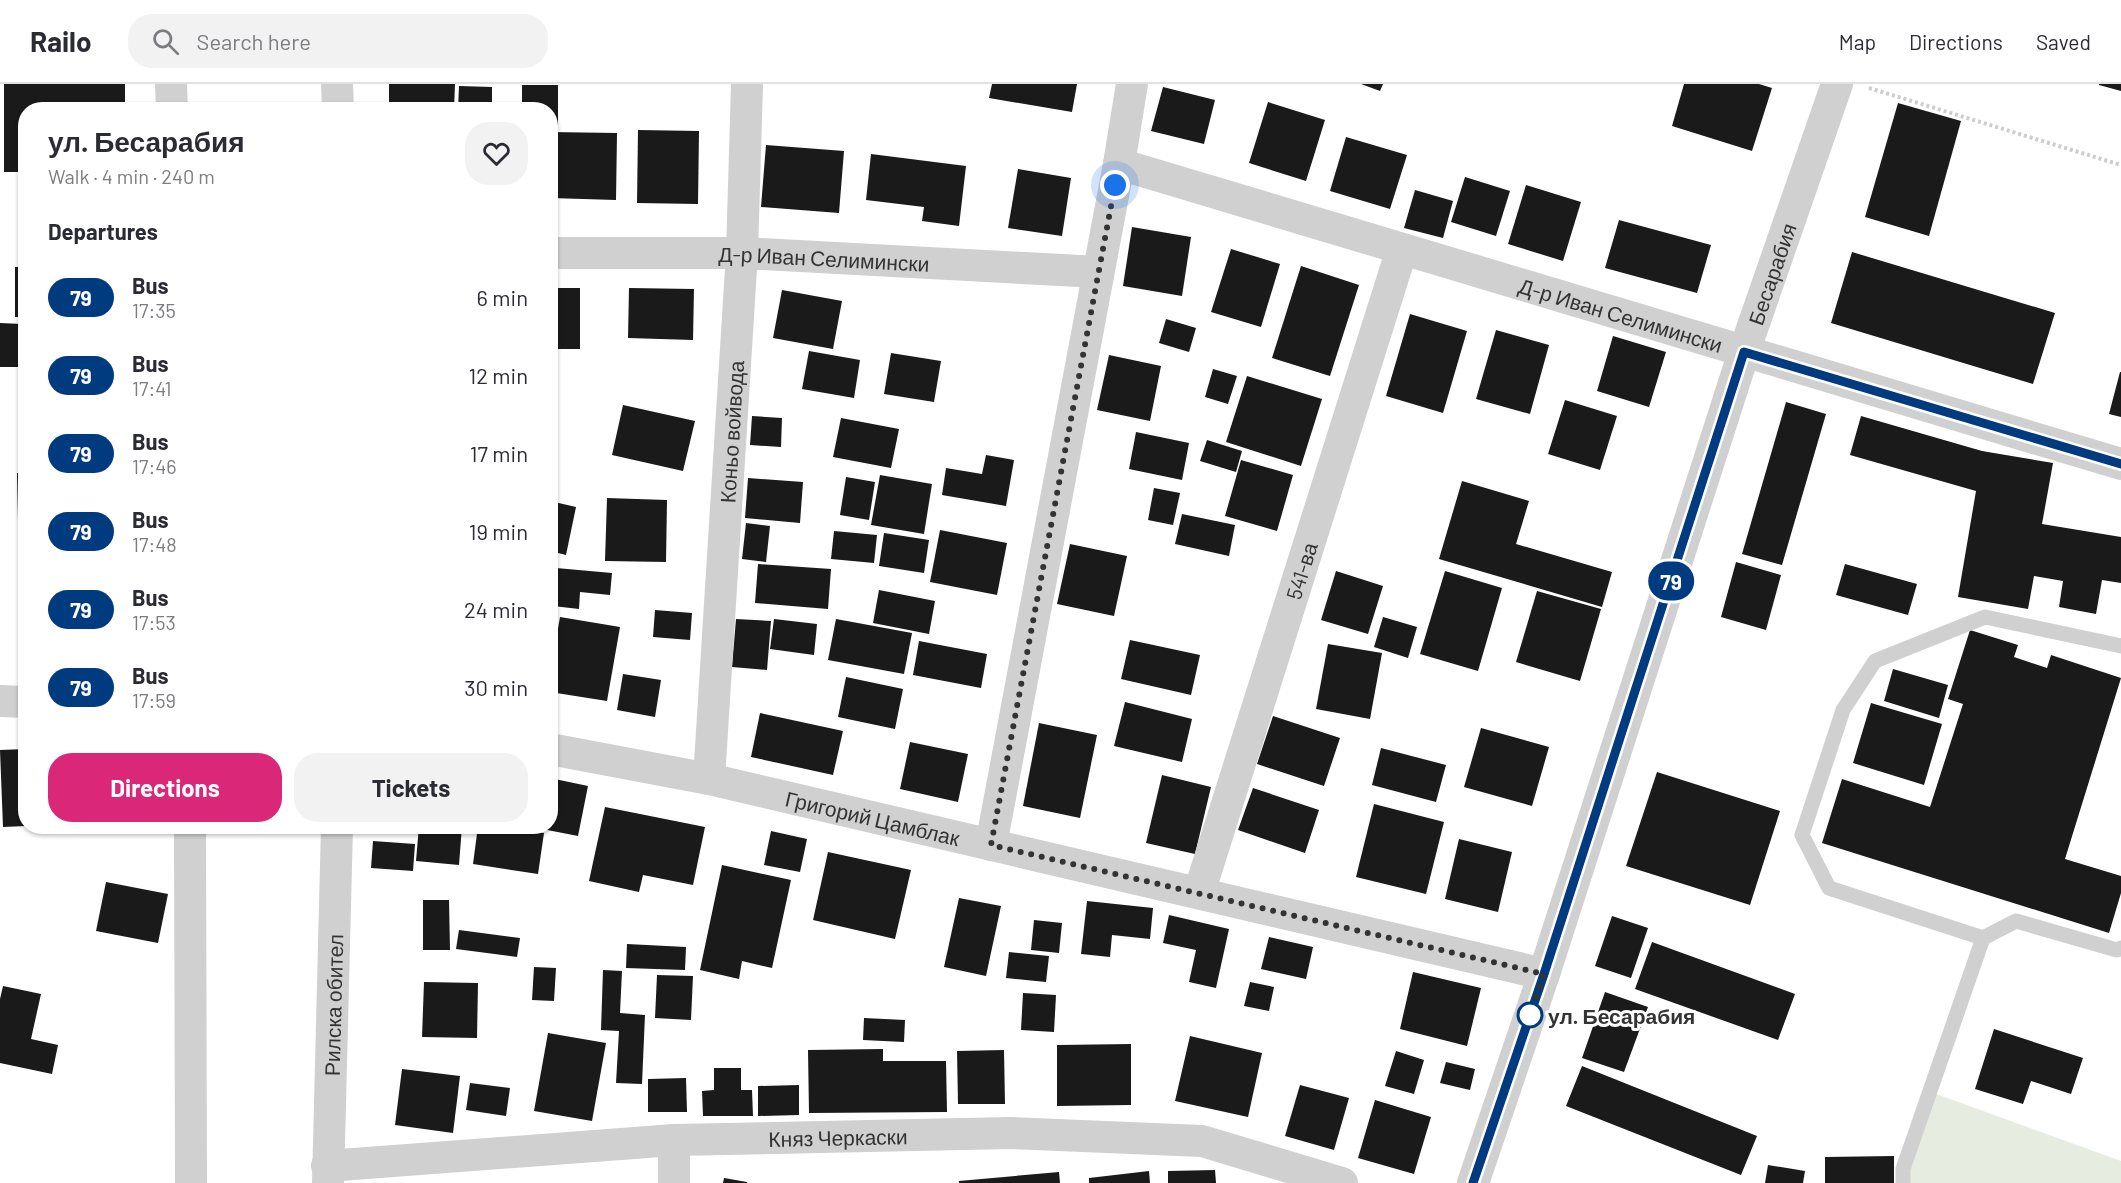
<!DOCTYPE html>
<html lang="en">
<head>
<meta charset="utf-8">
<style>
	:root { --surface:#fff; --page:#f2f2f3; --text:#2b2b33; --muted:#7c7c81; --line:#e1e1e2; --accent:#db2777 }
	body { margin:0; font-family:Barlow,sans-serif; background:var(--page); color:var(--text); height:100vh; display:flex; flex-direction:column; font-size:22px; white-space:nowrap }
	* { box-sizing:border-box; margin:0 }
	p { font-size:20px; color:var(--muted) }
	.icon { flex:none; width:33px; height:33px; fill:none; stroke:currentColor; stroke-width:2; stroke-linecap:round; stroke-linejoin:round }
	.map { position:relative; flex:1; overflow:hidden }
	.drawer { position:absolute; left:18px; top:18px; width:540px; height:732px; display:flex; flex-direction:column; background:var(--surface); border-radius:24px; box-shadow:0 2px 4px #0004 }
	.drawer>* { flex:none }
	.badge { padding:0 12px; border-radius:20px; font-size:21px; line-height:39px }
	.you { position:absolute; width:30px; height:30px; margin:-15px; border:4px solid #fff; border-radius:50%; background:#1a73e8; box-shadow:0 0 0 9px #1a73e833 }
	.map>.badge { position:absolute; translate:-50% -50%; box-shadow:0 0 0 3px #fff }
	h2 { padding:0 30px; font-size:22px; line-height:54px }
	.round { display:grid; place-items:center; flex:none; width:63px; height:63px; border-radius:24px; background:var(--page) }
	.summary { display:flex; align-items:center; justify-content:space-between; height:102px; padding:0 30px }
	h1 { font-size:28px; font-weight:700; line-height:45px }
	.primary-button { display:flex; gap:12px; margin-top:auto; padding:12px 30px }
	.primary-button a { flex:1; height:69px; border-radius:24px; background:var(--accent); color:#fff; font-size:24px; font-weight:700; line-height:69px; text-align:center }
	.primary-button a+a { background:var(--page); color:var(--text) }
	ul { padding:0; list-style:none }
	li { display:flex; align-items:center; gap:18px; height:78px; padding:0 30px }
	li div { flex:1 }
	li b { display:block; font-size:22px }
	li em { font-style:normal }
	li .badge { min-width:66px; font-weight:700; text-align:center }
	header { display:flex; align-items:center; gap:36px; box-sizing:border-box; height:84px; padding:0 30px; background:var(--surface); border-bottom:2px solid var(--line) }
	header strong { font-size:28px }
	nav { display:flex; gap:33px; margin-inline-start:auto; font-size:21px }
	.search { width:420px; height:54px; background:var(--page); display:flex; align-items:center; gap:15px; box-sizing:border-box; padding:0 21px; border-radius:24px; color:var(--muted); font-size:22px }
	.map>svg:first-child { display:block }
	.green { fill:#e6ecdf }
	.building { fill:#1a1a1a }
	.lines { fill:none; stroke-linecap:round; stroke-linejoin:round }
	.path { stroke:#cdcdcd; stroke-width:4; stroke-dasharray:3 3; stroke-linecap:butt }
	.lane { stroke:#d0d0d0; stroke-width:15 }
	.street { stroke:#d0d0d0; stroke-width:32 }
	.line-casing { stroke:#fff; stroke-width:14 }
	.line { stroke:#003b80; stroke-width:9 }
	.walk { stroke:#333; stroke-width:6; stroke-dasharray:0 10.8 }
	.stop-dot { fill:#fff; stroke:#003b80; stroke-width:3 }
	.labels { text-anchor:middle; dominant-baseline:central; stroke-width:6; stroke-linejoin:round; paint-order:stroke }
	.street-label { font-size:21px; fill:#333; stroke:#fff }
	.stop-label { font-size:21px; font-weight:bold; fill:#333; stroke:#fff; text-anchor:start }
</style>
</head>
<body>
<header>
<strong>Railo</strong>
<div class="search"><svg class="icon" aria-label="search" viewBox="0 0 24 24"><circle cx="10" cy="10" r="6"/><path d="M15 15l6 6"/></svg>Search here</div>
<nav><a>Map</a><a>Directions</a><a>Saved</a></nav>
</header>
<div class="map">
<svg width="2121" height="1099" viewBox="0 0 2121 1099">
	<rect width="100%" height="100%" fill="#fff"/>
	<!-- green -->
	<polygon class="green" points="1928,1007 2121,1077 2121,1099 1903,1099"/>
	<!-- building -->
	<g class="building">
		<polygon points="4,0 125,0 125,26 26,26 26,88 4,88"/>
		<polygon points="389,0 455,0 454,26 389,26"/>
		<polygon points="992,0 1077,0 1072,28 989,14"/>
		<polygon points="1361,0 1383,0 1380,7"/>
		<polygon points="1684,0 1759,0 1772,4 1752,67 1672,42"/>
		<polygon points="2099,0 2121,0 2121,7 2099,1"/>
		<polygon points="522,1 558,1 558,45 550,45 550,26 522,26"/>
		<polygon points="459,2 492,3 492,26 458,26"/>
		<polygon points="1163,3 1215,16 1204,60 1151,47"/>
		<polygon points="1268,18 1325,36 1306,97 1249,79"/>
		<polygon points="1898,19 1961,37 1929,152 1865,133"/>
		<polygon points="638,46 699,47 698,120 637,119"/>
		<polygon points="550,48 617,49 616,116 550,114"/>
		<polygon points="1346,53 1407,71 1390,125 1330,107"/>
		<polygon points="766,61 844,67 839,129 761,123"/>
		<polygon points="871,70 966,82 959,142 922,137 924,123 866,116"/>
		<polygon points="1018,85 1071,94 1062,152 1008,144"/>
		<polygon points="1465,93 1510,107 1496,152 1451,138"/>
		<polygon points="1526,101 1581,118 1563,177 1508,160"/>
		<polygon points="1415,106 1453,117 1443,154 1404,144"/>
		<polygon points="1619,136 1711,161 1697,209 1605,184"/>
		<polygon points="1132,143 1191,153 1182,212 1123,202"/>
		<polygon points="1231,165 1280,180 1261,243 1211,228"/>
		<polygon points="1852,168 2055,229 2033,300 1831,239"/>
		<polygon points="1301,182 1359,201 1330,292 1272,274"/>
		<rect x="15" y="183" width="11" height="50"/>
		<rect x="550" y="204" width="30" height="61"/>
		<polygon points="629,204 694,205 693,256 628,254"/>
		<polygon points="782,206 842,217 833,265 773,254"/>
		<polygon points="1410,230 1467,247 1443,329 1386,312"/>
		<polygon points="1166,235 1196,244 1189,268 1159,259"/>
		<polygon points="0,239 22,240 21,256 26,256 26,336 19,336 20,283 0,283"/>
		<polygon points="1496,246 1549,261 1530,330 1476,315"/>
		<polygon points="1613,252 1666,268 1649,323 1597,307"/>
		<polygon points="809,267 860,276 854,314 802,305"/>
		<polygon points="891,269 941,277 934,318 884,310"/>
		<polygon points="1109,271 1161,282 1150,337 1097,326"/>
		<polygon points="1213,285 1237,292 1228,320 1205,313"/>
		<polygon points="2120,288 2121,288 2121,333 2109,330"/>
		<polygon points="1247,292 1322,315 1301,382 1226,358"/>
		<polygon points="1565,316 1617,332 1600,386 1548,370"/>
		<polygon points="1786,318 1826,330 1782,481 1742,470"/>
		<polygon points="623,321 695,337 683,387 612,371"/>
		<polygon points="752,332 782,334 781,363 750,361"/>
		<polygon points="1861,332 1982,367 2053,379 2042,440 2121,453 2121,499 2102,496 2096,530 2059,523 2063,497 2034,492 2028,525 1958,513 1976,407 1850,371"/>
		<polygon points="841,334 899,345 891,384 833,373"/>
		<polygon points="1136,348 1189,359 1182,396 1129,385"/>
		<polygon points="1207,356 1242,367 1236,388 1200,377"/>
		<polygon points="986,371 1014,376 1006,422 942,411 946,384 982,390"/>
		<polygon points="1241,376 1293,391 1277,447 1225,432"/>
		<polygon points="17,389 26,389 26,437 18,437"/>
		<polygon points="880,391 932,400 924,450 871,441"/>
		<polygon points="846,393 875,398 869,436 840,431"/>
		<polygon points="748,394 803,398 800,439 745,434"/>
		<polygon points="1462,397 1529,417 1516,460 1612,488 1602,523 1439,475"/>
		<polygon points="1154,404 1180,409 1173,441 1148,436"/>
		<polygon points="607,414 667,416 666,478 605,477"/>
		<polygon points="550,417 576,423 566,471 550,467"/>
		<polygon points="1182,430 1235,441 1229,472 1175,460"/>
		<polygon points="746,439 770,442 766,478 742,475"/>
		<polygon points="940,446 1007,459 997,511 930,498"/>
		<polygon points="834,447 877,451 874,479 831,475"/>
		<polygon points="884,449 929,456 924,489 879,482"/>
		<polygon points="1070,460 1127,472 1114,532 1057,520"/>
		<polygon points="1736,478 1781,491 1766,546 1721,533"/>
		<polygon points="758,480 831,485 828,525 755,519"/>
		<polygon points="1845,480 1917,500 1908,531 1836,511"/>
		<polygon points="556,484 612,489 610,511 580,508 579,525 553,522"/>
		<polygon points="1336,487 1383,502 1368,550 1321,536"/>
		<polygon points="1445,487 1502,504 1478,587 1420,570"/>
		<polygon points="879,506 935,517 929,550 873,539"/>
		<polygon points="1537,507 1601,525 1580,597 1516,578"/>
		<polygon points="655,526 692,529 690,556 653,553"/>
		<polygon points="560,533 620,543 607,617 550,608 550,590"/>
		<polygon points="1383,533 1417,543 1408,574 1374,563"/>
		<polygon points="736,535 771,537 767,586 732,583"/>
		<polygon points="774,535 817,540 814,571 770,565"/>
		<polygon points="836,535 912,549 904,590 828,576"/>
		<polygon points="1970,546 2018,561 2014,573 2047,584 2051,571 2121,594 2065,775 2121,792 2121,809 2109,849 1822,759 1842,695 1930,723 1963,620 1948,615"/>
		<polygon points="1130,556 1200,571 1191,611 1121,595"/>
		<polygon points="919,557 987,570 981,604 913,591"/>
		<polygon points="1328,560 1382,569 1370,635 1316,625"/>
		<polygon points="1893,585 1948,601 1939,634 1884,617"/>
		<polygon points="623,590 661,596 655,633 617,626"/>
		<polygon points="846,593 903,605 895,645 838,633"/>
		<polygon points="1125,618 1192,635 1182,678 1114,662"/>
		<polygon points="1871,619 1942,640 1924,701 1853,679"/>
		<polygon points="760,629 843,647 833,691 751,673"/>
		<polygon points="1273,632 1340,654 1324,702 1257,680"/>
		<polygon points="1039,639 1097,651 1080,734 1023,722"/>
		<polygon points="1481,644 1549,663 1532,722 1464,703"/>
		<polygon points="910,658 968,670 958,718 900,705"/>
		<polygon points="1381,664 1446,681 1436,718 1372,701"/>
		<polygon points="26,665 26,742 3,743 0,666"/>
		<polygon points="1657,688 1780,727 1750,821 1626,782"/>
		<polygon points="1162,691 1211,703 1195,770 1146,759"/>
		<polygon points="550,694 588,702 578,752 537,744 550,742"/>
		<polygon points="1253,704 1319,726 1305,769 1238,746"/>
		<polygon points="1374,720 1444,738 1426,810 1356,793"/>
		<polygon points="605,723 705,743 693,801 643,791 639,808 589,797"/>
		<polygon points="419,742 462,742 459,781 416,777"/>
		<polygon points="478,742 497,742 544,749 538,790 473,780"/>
		<polygon points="771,747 807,755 800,788 764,781"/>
		<polygon points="1459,755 1512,768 1498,828 1445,815"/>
		<polygon points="373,757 415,760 413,787 371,784"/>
		<polygon points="828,768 911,786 895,855 813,836"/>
		<polygon points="722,781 791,796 772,884 742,877 739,895 700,886"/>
		<polygon points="106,798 168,810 158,859 96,847"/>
		<polygon points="959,814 1001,822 986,892 944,883"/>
		<polygon points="423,816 449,816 450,866 423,866"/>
		<polygon points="1087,817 1153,824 1150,855 1112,851 1110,873 1081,870"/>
		<polygon points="1169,831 1229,845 1216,904 1189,898 1196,866 1163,859"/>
		<polygon points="1612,832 1648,844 1631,894 1595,882"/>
		<polygon points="1034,836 1062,839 1059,869 1031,866"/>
		<polygon points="459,846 520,854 517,873 456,865"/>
		<polygon points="1269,853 1313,863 1306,895 1261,885"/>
		<polygon points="1652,858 1795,910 1778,956 1635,905"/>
		<polygon points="627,860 686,863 685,886 626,884"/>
		<polygon points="1009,868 1049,872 1046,898 1006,894"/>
		<polygon points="534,883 556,884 554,917 532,916"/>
		<polygon points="603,886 622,887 620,929 645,931 642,1000 616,999 619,947 601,946"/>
		<polygon points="1413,888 1481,904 1467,962 1400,945"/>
		<polygon points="657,891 693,892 691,936 655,934"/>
		<polygon points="424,898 478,899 477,954 422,953"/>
		<polygon points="1250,898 1274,903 1269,927 1244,922"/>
		<polygon points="3,902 41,910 31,955 58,961 52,990 0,979 0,915"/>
		<polygon points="1605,908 1648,923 1624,988 1582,974"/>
		<polygon points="1023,909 1056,911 1054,948 1021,946"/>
		<polygon points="864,934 905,936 904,958 863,956"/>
		<polygon points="1994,945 2083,974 2071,1010 2031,997 2023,1020 1975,1005"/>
		<polygon points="548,949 606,959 592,1037 534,1027"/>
		<polygon points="1190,952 1262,969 1248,1033 1175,1017"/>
		<polygon points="1131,960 1131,1021 1057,1022 1057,961"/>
		<polygon points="883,965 883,977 946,977 947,1028 809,1029 808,966"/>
		<polygon points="1004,966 1005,1020 958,1020 957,967"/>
		<polygon points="1396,967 1424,976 1414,1010 1385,1002"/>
		<polygon points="1446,978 1475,985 1470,1006 1440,999"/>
		<polygon points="1582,982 1757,1052 1741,1091 1566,1022"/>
		<polygon points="714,984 741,984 741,1006 752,1006 753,1032 703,1032 702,1007 714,1006"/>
		<polygon points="402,985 460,992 453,1049 395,1041"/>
		<polygon points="686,994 687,1028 648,1028 648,995"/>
		<polygon points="470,999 510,1004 506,1032 466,1026"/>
		<polygon points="799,1001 799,1031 758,1032 758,1002"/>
		<polygon points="1300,1001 1349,1014 1334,1066 1285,1052"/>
		<polygon points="1375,1016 1431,1033 1414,1090 1358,1074"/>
		<polygon points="1894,1072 1894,1099 1825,1099 1825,1073"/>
		<polygon points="1768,1081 1805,1087 1803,1099 1765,1099"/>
		<polygon points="1215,1086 1216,1099 1168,1099 1168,1087"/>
		<polygon points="1149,1087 1150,1099 1089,1099 1089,1094"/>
		<polygon points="1059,1088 1060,1099 959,1099 959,1097"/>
		<polygon points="724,1094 747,1098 747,1099 723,1099"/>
	</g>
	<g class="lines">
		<!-- path -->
		<polyline class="path" points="1869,4 2121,81"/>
		<!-- lane -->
		<g class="lane">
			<polyline points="1983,854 1829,804 1802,751 1843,626 1875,577 1985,533 2121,562"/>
			<polyline points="1903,1099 1903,1085 1983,854 2016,837 2117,866 2121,864"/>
		</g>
		<!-- street -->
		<g class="street">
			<polyline points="171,0 172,26"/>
			<polyline points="337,0 338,26"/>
			<path id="s1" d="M 1119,80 L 2121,380"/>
			<path id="s2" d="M 550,169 L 742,169 L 1098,188"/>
			<polyline points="0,617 26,618"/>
			<path id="s3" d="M 550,665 L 709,695 L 1544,890"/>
			<path id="s4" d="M 709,695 L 742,169 L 747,0"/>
			<polyline points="190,742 191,1099"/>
			<polyline points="991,761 1119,80 1132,0"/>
			<path id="s5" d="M 1199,809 L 1402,165"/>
			<polyline points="674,1056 674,1099"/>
			<path id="s6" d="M 327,1082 L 674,1056 L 1011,1049 L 1202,1057 L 1342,1099"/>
			<path id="s7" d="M 328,1099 L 337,742"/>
			<path id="s8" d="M 1473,1099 L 1544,890 L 1744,268 L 1837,0"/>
		</g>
	</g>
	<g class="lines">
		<!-- line casing -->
		<g class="line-casing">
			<polyline id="line" points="1473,1099 1544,890 1744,268 2121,380"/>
		</g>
		<!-- line -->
		<use href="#line" class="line"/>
		<!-- walk -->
		<polyline class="walk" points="1115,101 991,761 1544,890 1530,931"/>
	</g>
	<!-- markers -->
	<circle class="stop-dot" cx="1530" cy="931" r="12"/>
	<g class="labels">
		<!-- street labels -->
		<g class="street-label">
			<text stroke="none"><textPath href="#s2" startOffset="274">Д-р Иван Селимински</textPath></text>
			<text stroke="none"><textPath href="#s8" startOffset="957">Бесарабия</textPath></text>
			<text stroke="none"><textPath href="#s1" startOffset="524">Д-р Иван Селимински</textPath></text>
			<text stroke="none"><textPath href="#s4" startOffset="348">Коньо войвода</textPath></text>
			<text stroke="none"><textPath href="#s5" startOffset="338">541-ва</textPath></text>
			<text stroke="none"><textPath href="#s3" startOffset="330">Григорий Цамблак</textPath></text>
			<text stroke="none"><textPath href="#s7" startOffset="178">Рилска обител</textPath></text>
			<text stroke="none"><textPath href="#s6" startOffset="512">Княз Черкаски</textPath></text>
		</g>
		<!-- stop labels -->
		<g class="stop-label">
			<text x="1548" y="931">ул. Бесарабия</text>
		</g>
	</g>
</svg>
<div class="you" style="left:1115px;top:101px"></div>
<b class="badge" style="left:1671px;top:497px;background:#003b80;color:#fff">79</b>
<section class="drawer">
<div class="summary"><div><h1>ул. Бесарабия</h1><p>Walk · 4 min · 240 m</p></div><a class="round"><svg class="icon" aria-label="heart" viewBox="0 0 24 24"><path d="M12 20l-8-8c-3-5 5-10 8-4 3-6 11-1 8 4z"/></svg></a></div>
<h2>Departures</h2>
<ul>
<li><span class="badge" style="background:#003b80;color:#fff">79</span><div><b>Bus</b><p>17:35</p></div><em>6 min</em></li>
<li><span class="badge" style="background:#003b80;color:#fff">79</span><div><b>Bus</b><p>17:41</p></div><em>12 min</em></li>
<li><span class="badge" style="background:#003b80;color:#fff">79</span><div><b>Bus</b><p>17:46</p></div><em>17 min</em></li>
<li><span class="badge" style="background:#003b80;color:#fff">79</span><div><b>Bus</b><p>17:48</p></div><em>19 min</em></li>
<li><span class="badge" style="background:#003b80;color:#fff">79</span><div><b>Bus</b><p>17:53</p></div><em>24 min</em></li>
<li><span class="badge" style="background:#003b80;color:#fff">79</span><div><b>Bus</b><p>17:59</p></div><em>30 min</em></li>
</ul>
<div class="primary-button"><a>Directions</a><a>Tickets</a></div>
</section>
</div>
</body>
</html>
